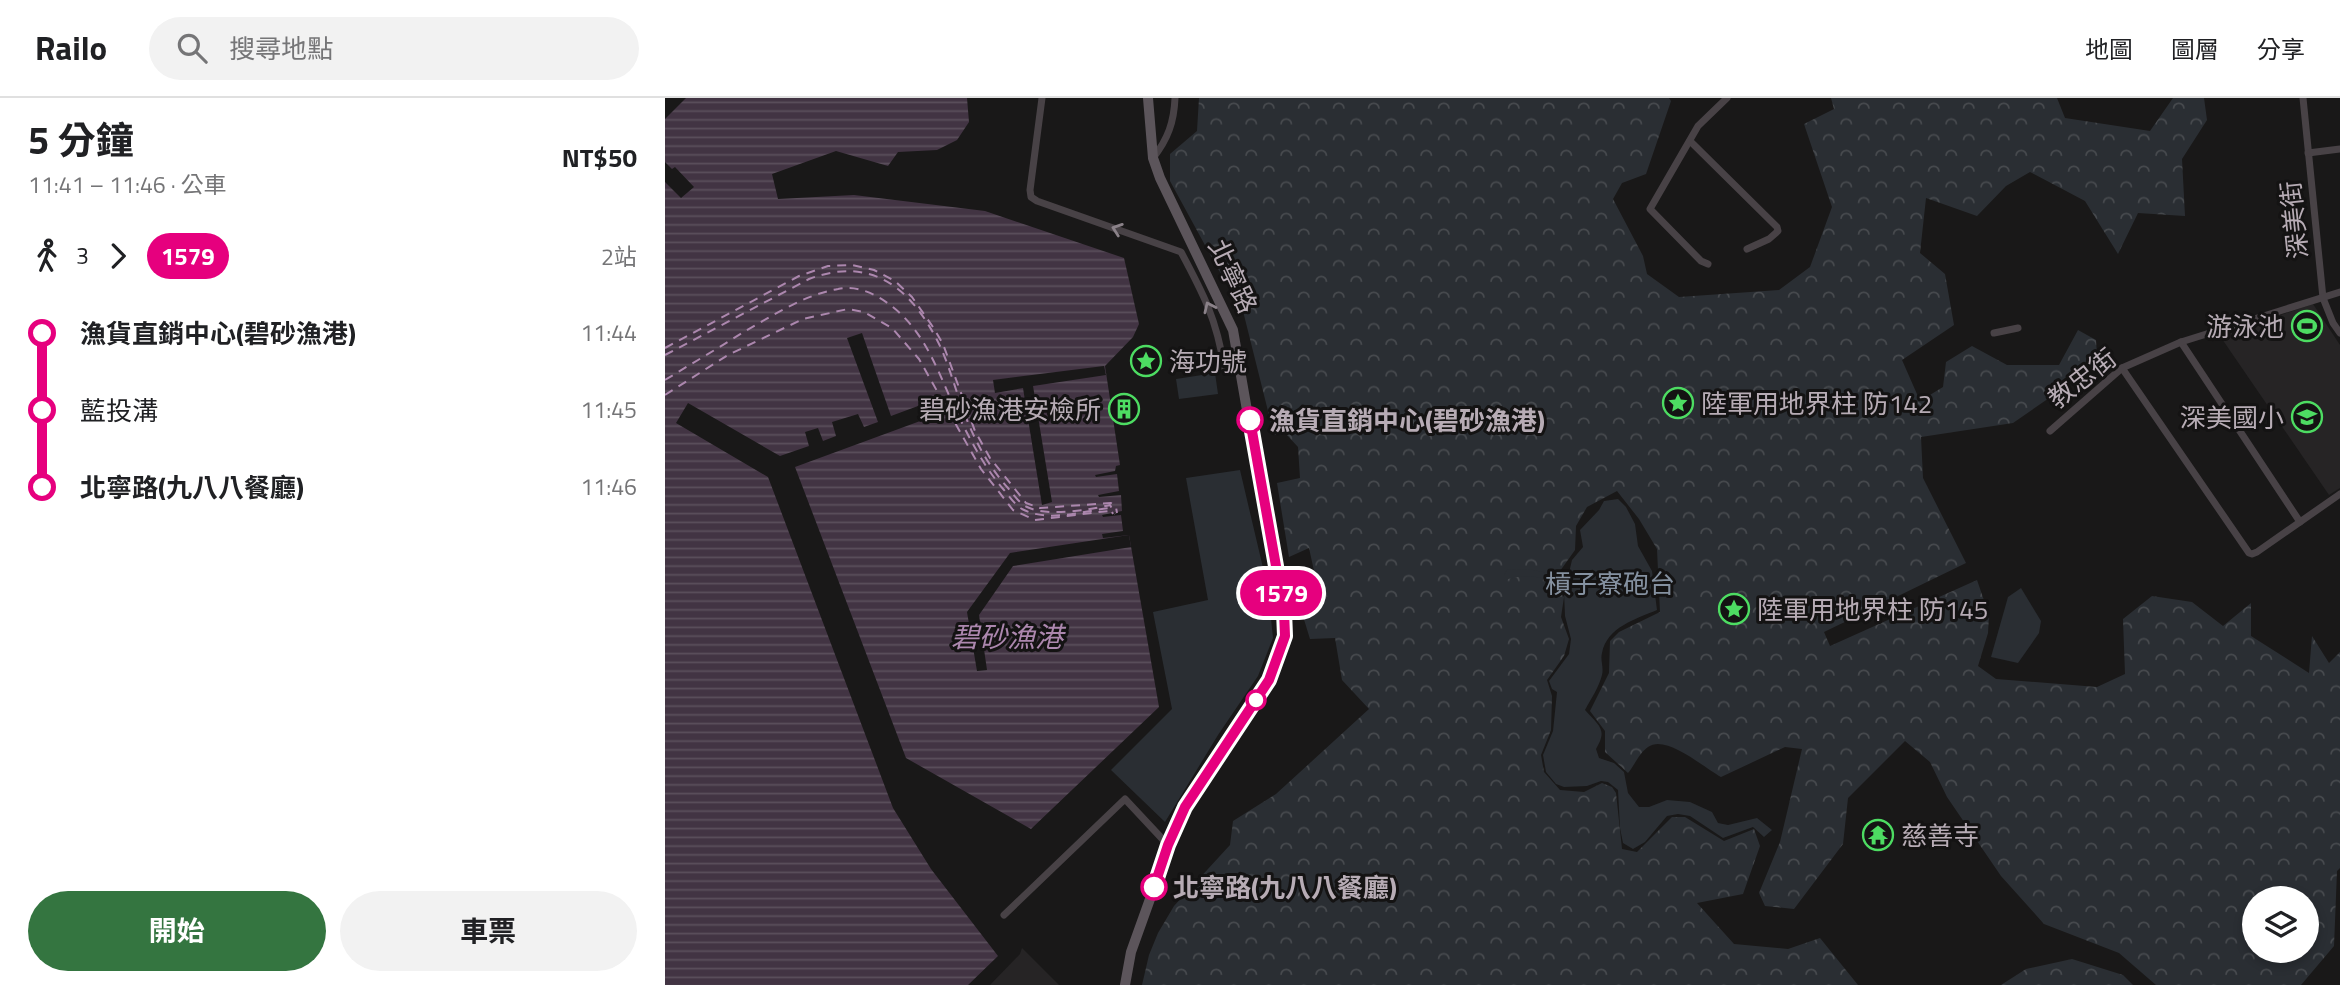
<!DOCTYPE html>
<html lang="zh-TW">
<head>
<meta charset="utf-8">
<style>
	:root { --surface:#fff; --page:#f2f2f2; --text:#202124; --muted:#757577; --line:#e0e0e0; --accent:#347540 }
	body { margin:0; font-family:"Titillium Web","Noto Sans TC",sans-serif; background:var(--page); color:var(--text); height:100vh; display:flex; flex-direction:column; font-size:26px; white-space:nowrap }
	* { box-sizing:border-box; margin:0 }
	p { font-size:23px; color:var(--muted) }
	.icon { flex:none; width:38px; height:38px; fill:none; stroke:currentColor; stroke-width:2; stroke-linecap:round; stroke-linejoin:round }
	.map { position:relative; flex:1; overflow:hidden }
	.panel { display:flex; flex-direction:column; background:var(--surface); width:665px }
	.panel>* { flex:none }
	.badge { padding:0 14px; border-radius:23px; font-size:24px; line-height:46px }
	.buttons { position:absolute; left:1577px; top:788px; display:grid; gap:14px }
	.buttons a { display:grid; place-items:center; width:77px; height:77px; border-radius:50%; background:var(--surface); box-shadow:0 4px 10px #0003; font-size:35px }
	.map>.badge { position:absolute; translate:-50% -50%; box-shadow:0 0 0 4px #fff }
	.legs { display:flex; align-items:center; gap:10px; height:77px; padding:0 28px; font-size:23px }
	.legs p { margin-inline-start:auto }
	.summary { display:flex; align-items:center; justify-content:space-between; height:119px; padding:0 28px }
	h1 { font-size:38px; font-weight:700; line-height:52px }
	.primary-button { display:flex; gap:14px; margin-top:auto; padding:14px 28px }
	.primary-button a { flex:1; height:80px; border-radius:42px; background:var(--accent); color:#fff; font-size:28px; font-weight:700; line-height:80px; text-align:center }
	.primary-button a+a { background:var(--page); color:var(--text) }
	ul { padding:0 28px; list-style:none }
	li { display:flex; align-items:center; gap:24px; height:77px; font-size:26px }
	li i { display:grid; place-items:center; width:10px; height:100%; margin:0 9px; background:currentColor }
	li i::after { content:''; width:18px; height:18px; margin:-9px; border:5px solid; border-radius:50%; background:var(--surface) }
	li p { margin-inline-start:auto }
	li:first-child i { background:linear-gradient(#0000 50%,currentColor 0) }
	li:last-child i { background:linear-gradient(currentColor 50%,#0000 0) }
	header { display:flex; align-items:center; gap:42px; box-sizing:border-box; height:98px; padding:0 35px; background:var(--surface); border-bottom:2px solid var(--line) }
	header strong { font-size:33px }
	nav { display:flex; gap:38px; margin-inline-start:auto; font-size:24px }
	.search { width:490px; height:63px; background:var(--page); display:flex; align-items:center; gap:18px; box-sizing:border-box; padding:0 24px; border-radius:38px; color:var(--muted); font-size:26px }
	main { display:flex; flex:1; min-height:0 }
	.map>svg:first-child { display:block }
	.built { fill:#262425 }
	.forest { fill:url(#forest-crowns); fill-rule:evenodd }
	.park { fill:#2a2e33 }
	.water { fill:url(#water-rules) }
	.pier { fill:#191818 }
	.lines { fill:none; stroke-linecap:round; stroke-linejoin:round }
	.ferry { stroke:#ac87ae; stroke-width:2; stroke-dasharray:9 7; stroke-linecap:butt }
	.minor { stroke:#484246; stroke-width:7 }
	.primary { stroke:#5c555b; stroke-width:10 }
	.oneway { stroke:#8b8289 }
	.line-1-casing { stroke:#fff; stroke-width:16 }
	.line-1 { stroke:#e6007e; stroke-width:10 }
	.stop-1-dot { fill:#fff; stroke:#e6007e; stroke-width:3.5 }
	.labels { text-anchor:middle; dominant-baseline:central; stroke-width:6; stroke-linejoin:round; paint-order:stroke }
	.street-label { font-size:26px; fill:#b7acb5; stroke:#141313 }
	.poi-label { font-size:26px; fill:#b7acb5; stroke:#141313; text-anchor:start }
	.stop-label { font-size:26px; font-weight:bold; fill:#b7acb5; stroke:#141313; text-anchor:start }
	.park-label { font-size:26px; fill:#8591a0; stroke:#141313 }
	.water-label { font-size:28px; font-style:italic; fill:#ac87ae; stroke:#141313 }
</style>
</head>
<body>
<header>
<strong>Railo</strong>
<div class="search"><svg class="icon" aria-label="search" viewBox="0 0 24 24"><circle cx="10" cy="10" r="6"/><path d="M15 15l6 6"/></svg>搜尋地點</div>
<nav><a>地圖</a><a>圖層</a><a>分享</a></nav>
</header>
<main>
<section class="panel">
<div class="summary"><div><h1>5 分鐘</h1><p>11:41 – 11:46 · 公車</p></div><b>NT$50</b></div>
<div class="legs"><svg class="icon" aria-label="walk" viewBox="0 0 24 24"><circle cx="13" cy="4" r="2"/><path d="M13 8l-2 6 4 7M11 14l-3 7M7 12l3-4h3l4 4"/></svg>3<svg class="icon" aria-label="forward" viewBox="0 0 24 24"><path d="M9 5l7 7-7 7"/></svg><b class="badge" style="background:#e6007e;color:#fff">1579</b><p>2站</p></div>
<ul>
<li><i style="color:#e6007e"></i><b>漁貨直銷中心(碧砂漁港)</b><p>11:44</p></li>
<li><i style="color:#e6007e"></i><span>藍投溝</span><p>11:45</p></li>
<li><i style="color:#e6007e"></i><b>北寧路(九八八餐廳)</b><p>11:46</p></li>
</ul>
<div class="primary-button"><a>開始</a><a>車票</a></div>
</section>
<div class="map">
<svg width="1675" height="887" viewBox="0 0 1675 887">
	<defs>
		<pattern id="forest-crowns" width="20" height="18" patternUnits="userSpaceOnUse" patternTransform="scale(1.75)"><rect width="20" height="18" fill="#2a2e33"/><path d="M2 6a3 3 0 1 1 6 0M12 15a3 3 0 1 1 6 0" fill="none" stroke="#474a4e"/></pattern>
		<pattern id="water-rules" width="6" height="5" patternUnits="userSpaceOnUse" patternTransform="scale(1.75)"><rect width="6" height="5" fill="#423443"/><path d="M0 2.5h6" fill="none" stroke="#5b4f5c"/></pattern>
	</defs>
	<rect width="100%" height="100%" fill="#191818"/>
	<!-- built -->
	<g class="built">
		<polygon points="1648,206 1675,247 1675,390 1664,397 1555,238"/>
		<polygon points="357,850 394,887 325,887 355,856"/>
	</g>
	<!-- forest -->
	<g class="forest">
		<path d="M 534,0 L 1004,0 L 1006,3 L 981,76 L 957,85 L 948,101 L 978,158 L 982,176 L 1014,199 L 1114,192 L 1145,169 L 1167,109 L 1139,26 L 1169,11 L 1166,0 L 1392,0 L 1400,20 L 1485,33 L 1508,0 L 1539,0 L 1542,22 L 1517,61 L 1520,118 L 1473,115 L 1453,156 L 1420,103 L 1365,74 L 1341,88 L 1312,118 L 1261,100 L 1255,155 L 1280,176 L 1289,227 L 1237,262 L 1255,303 L 1278,289 L 1281,264 L 1307,248 L 1342,267 L 1394,267 L 1413,232 L 1431,242 L 1432,257 L 1387,298 L 1348,325 L 1256,339 L 1258,380 L 1301,465 L 1159,534 L 1165,548 L 1312,482 L 1324,517 L 1323,535 L 1313,568 L 1331,581 L 1432,589 L 1460,576 L 1458,521 L 1487,498 L 1527,504 L 1558,528 L 1586,505 L 1586,538 L 1644,575 L 1647,538 L 1664,565 L 1675,554 L 1675,770 L 1672,773 L 1669,848 L 1636,887 L 1491,887 L 1454,855 L 1379,826 L 1336,778 L 1282,699 L 1265,664 L 1240,643 L 1183,700 L 1178,746 L 1129,811 L 1100,808 L 1094,795 L 1115,744 L 1137,651 L 1120,649 L 1056,679 C 1038,669 1001,636 983,649 C 975,654 969,668 963,675 L 940,654 L 940,633 L 925,613 L 944,575 L 945,543 L 954,534 L 995,514 L 992,451 L 974,421 L 952,393 L 922,409 L 911,428 L 910,452 L 895,473 L 890,489 L 899,499 L 896,519 L 904,541 L 899,558 L 882,582 L 887,598 L 886,632 L 876,657 L 879,674 L 895,692 L 919,694 L 937,685 L 947,689 L 951,695 L 957,751 L 972,754 L 1007,719 L 1020,719 L 1059,743 L 1089,731 L 1095,748 L 1078,796 L 1032,805 L 1069,846 L 1123,851 L 1155,840 L 1193,887 L 477,887 L 484,857 L 493,835 L 509,808 L 565,747 L 568,723 L 611,696 L 704,611 L 677,582 L 670,540 L 645,541 L 634,505 L 655,500 L 644,450 L 624,459 L 612,385 L 635,380 L 633,349 L 621,336 L 609,337 L 576,205 L 553,171 L 505,83 L 505,56 L 532,33 ZM 1589,800 L 1642,800 L 1642,852 L 1589,852 Z"/>
		<polygon points="1407,861 1458,877 1468,887 1336,887 1361,871"/>
	</g>
	<!-- park -->
	<g class="park">
		<polygon points="550,275 553,296 514,301 511,281"/>
		<polygon points="575,372 603,491 608,540 593,578 553,637 500,724 446,672 507,611 488,514 543,502 521,380"/>
		<path d="M 953,401 L 961,409 L 970,426 L 973,448 L 987,473 L 992,512 C 971,521 942,529 937,555 C 935,562 939,569 937,577 C 934,589 926,601 920,612 C 934,628 943,631 931,651 L 934,660 L 949,665 L 959,674 L 963,695 L 974,709 L 984,709 L 1002,702 L 1025,704 L 1047,714 L 1053,725 L 1063,727 L 1092,720 L 1107,732 L 1099,739 L 1088,729 L 1058,740 L 1025,718 L 1013,716 L 1002,718 L 980,744 L 968,751 L 958,745 L 955,730 L 953,692 L 943,684 L 936,683 L 922,688 L 899,689 L 891,686 L 881,674 L 878,657 L 888,633 L 892,594 L 887,591 L 884,583 L 904,556 L 906,541 L 900,518 L 899,494 C 884,478 865,475 843,481 L 839,477 L 842,472 L 863,471 L 903,479 L 907,462 L 918,449 L 915,432 L 934,412 L 939,403 Z"/>
		<polygon points="1356,490 1376,523 1374,535 1353,565 1326,559 1343,499"/>
	</g>
	<!-- water -->
	<polygon class="water" points="21,0 302,0 304,24 292,42 272,52 233,54 223,68 171,53 107,76 113,101 189,97 320,113 459,160 474,226 468,239 440,268 455,367 451,368 450,373 430,377 431,379 452,376 454,393 433,397 434,399 456,397 457,413 437,417 438,419 456,417 458,433 437,436 438,440 464,437 494,609 366,731 241,660 130,369 258,322 253,308 226,318 197,235 182,240 213,324 199,329 193,316 167,324 171,338 158,343 153,330 140,334 144,348 115,358 23,305 11,325 103,379 228,710 266,771 333,858 303,887 0,887 0,84 16,100 29,89 10,69 7,71 0,64 0,21"/>
	<!-- pier -->
	<g class="pier">
		<polygon points="439,268 441,277 368,288 387,404 377,407 358,290 330,295 328,282"/>
		<polygon points="464,437 466,449 348,468 314,517 322,572 312,573 302,514 345,455"/>
	</g>
	<g class="lines">
		<!-- ferry -->
		<g class="ferry">
			<polyline points="0,250 134,178 163,168 187,167 209,172 230,183 247,199 268,229 278,246 310,333 325,360 361,405 375,410 446,405 451,409 452,415"/>
			<path d="M 0,257 L 144,181 C 205,158 244,188 272,242 C 285,267 291,296 302,322 C 312,347 325,370 343,390 C 348,396 354,405 362,409 C 382,419 424,412 445,407 L 450,416"/>
			<path d="M 0,282 C 26,266 52,251 77,235 C 107,218 138,197 173,191 C 187,188 201,192 213,199 C 262,227 273,278 297,325 C 309,349 321,371 339,392 C 344,398 350,407 357,411 C 383,425 417,413 445,410 L 448,416"/>
			<polyline points="0,297 63,257 138,221 183,211 199,214 227,230 254,261 316,371 348,412 370,422 434,414 444,413 445,417"/>
		</g>
		<!-- minor -->
		<g class="minor">
			<path d="M 377,0 L 365,92 L 366,99 L 372,103 L 516,154 C 538,195 552,222 559,269"/>
			<polyline points="1638,0 1658,200 1668,225 1675,235"/>
			<polyline points="1025,43 1112,129 1113,133 1104,141 1082,151"/>
			<polyline points="1643,55 1675,51"/>
			<path d="M 488,60 C 503,41 509,24 510,0"/>
			<polyline points="1043,166 1036,163 985,111 1033,28 1062,0"/>
			<polyline points="1329,235 1353,230"/>
			<polyline points="1516,244 1635,424"/>
			<polyline points="1457,270 1584,455 1587,456 1592,454 1675,396"/>
			<polyline points="1385,333 1457,270 1516,244 1675,194"/>
			<polyline points="339,817 460,701 503,747"/>
		</g>
		<!-- primary -->
		<polyline class="primary" points="460,887 466,854 513,723 604,582 612,562 620,530 568,232 495,80 488,60 483,0"/>
	</g>
	<!-- one-way arrows -->
	<defs><path id="oneway-chevron" d="M-2-3.5L2.5 0L-2 3.5" fill="none" stroke-width="1.6" stroke-linecap="round" stroke-linejoin="round" transform="scale(1.75)"/></defs>
	<g class="oneway">
		<use href="#oneway-chevron" transform="translate(452 131) rotate(-161)"/>
		<use href="#oneway-chevron" transform="translate(544 209) rotate(-115)"/>
	</g>
	<g class="lines">
		<!-- line-1 casing -->
		<g class="line-1-casing">
			<polyline id="line-1" points="489,789 503,747 520,709 604,582 620,538 619,513 585,322"/>
		</g>
		<!-- line-1 -->
		<use href="#line-1" class="line-1"/>
	</g>
	<!-- icons -->
	<defs>
		<g id="stadium-ring" transform="scale(1.575)"><circle r="9.5" fill="#141313" stroke="#4ddc62" stroke-width="1.5"/><path d="M0-5a6.5 5 0 1 0 0 10a6.5 5 0 1 0 0-10ZM-3.5-1.8h7v3.6h-7Z" fill="#4ddc62"/></g>
		<g id="sight-ring" transform="scale(1.575)"><circle r="9.5" fill="#141313" stroke="#4ddc62" stroke-width="1.5"/><path d="M0-6L1.8-2.2L6-1.7L2.9 1.2L3.7 5.4L0 3.3L-3.7 5.4L-2.9 1.2L-6-1.7L-1.8-2.2Z" fill="#4ddc62"/></g>
		<g id="building-ring" transform="scale(1.575)"><circle r="9.5" fill="#141313" stroke="#4ddc62" stroke-width="1.5"/><path d="M-4-6H4V6H1V3H-1V6H-4ZM-2.5-4.3h1.7v1.8h-1.7ZM.8-4.3h1.7v1.8H.8ZM-2.5-1h1.7V.8h-1.7ZM.8-1h1.7V.8H.8Z" fill="#4ddc62"/></g>
		<g id="school-ring" transform="scale(1.575)"><circle r="9.5" fill="#141313" stroke="#4ddc62" stroke-width="1.5"/><path d="M0-5L7-2L0 1L-7-2ZM-4 1L0 2.5L4 1V4Q0 6-4 4Z" fill="#4ddc62"/></g>
		<g id="temple-ring" transform="scale(1.575)"><circle r="9.5" fill="#141313" stroke="#4ddc62" stroke-width="1.5"/><path d="M0-6L5-2H3V0L6.5 2.5H4V6H1.5V3h-3V6H-4V2.5H-6.5L-3 0V-2H-5Z" fill="#4ddc62"/></g>
	</defs>
	<g fill-rule="evenodd">
		<use href="#stadium-ring" x="1642" y="228"/>
		<use href="#sight-ring" x="481" y="263"/>
		<use href="#sight-ring" x="1013" y="305"/>
		<use href="#building-ring" x="459" y="311"/>
		<use href="#school-ring" x="1642" y="319"/>
		<use href="#sight-ring" x="1069" y="511"/>
		<use href="#temple-ring" x="1213" y="737"/>
	</g>
	<!-- markers -->
	<g class="stop-1-dot">
		<circle cx="585" cy="322" r="12"/>
		<circle cx="591" cy="602" r="9"/>
		<circle cx="489" cy="789" r="12"/>
	</g>
	<g class="labels">
		<!-- street labels -->
		<g class="street-label">
			<text transform="translate(1629 122) rotate(-96)">深美街</text>
			<text transform="translate(568 178) rotate(65)">北寧路</text>
			<text transform="translate(1417 280) rotate(-38)">教忠街</text>
		</g>
		<!-- poi labels -->
		<g class="poi-label">
			<text x="1619" y="228" text-anchor="end">游泳池</text>
			<text x="504" y="263">海功號</text>
			<text x="1036" y="305">陸軍用地界柱 防142</text>
			<text x="436" y="311" text-anchor="end">碧砂漁港安檢所</text>
			<text x="1619" y="319" text-anchor="end">深美國小</text>
			<text x="1092" y="511">陸軍用地界柱 防145</text>
			<text x="1236" y="737">慈善寺</text>
		</g>
		<!-- stop labels -->
		<g class="stop-label">
			<text x="604" y="322">漁貨直銷中心(碧砂漁港)</text>
			<text x="508" y="789">北寧路(九八八餐廳)</text>
		</g>
		<!-- park labels -->
		<g class="park-label">
			<text x="945" y="485">槓子寮砲台</text>
		</g>
		<!-- water labels -->
		<g class="water-label">
			<text x="342" y="538">碧砂漁港</text>
		</g>
	</g>
</svg>
<div class="buttons">
<a><svg class="icon" aria-label="layers" viewBox="0 0 24 24"><path d="M12 4l9 5-9 5-9-5zM3 14l9 5 9-5"/></svg></a>
</div>
<b class="badge" style="left:616px;top:495px;background:#e6007e;color:#fff">1579</b>
</div>
</main>
</body>
</html>
